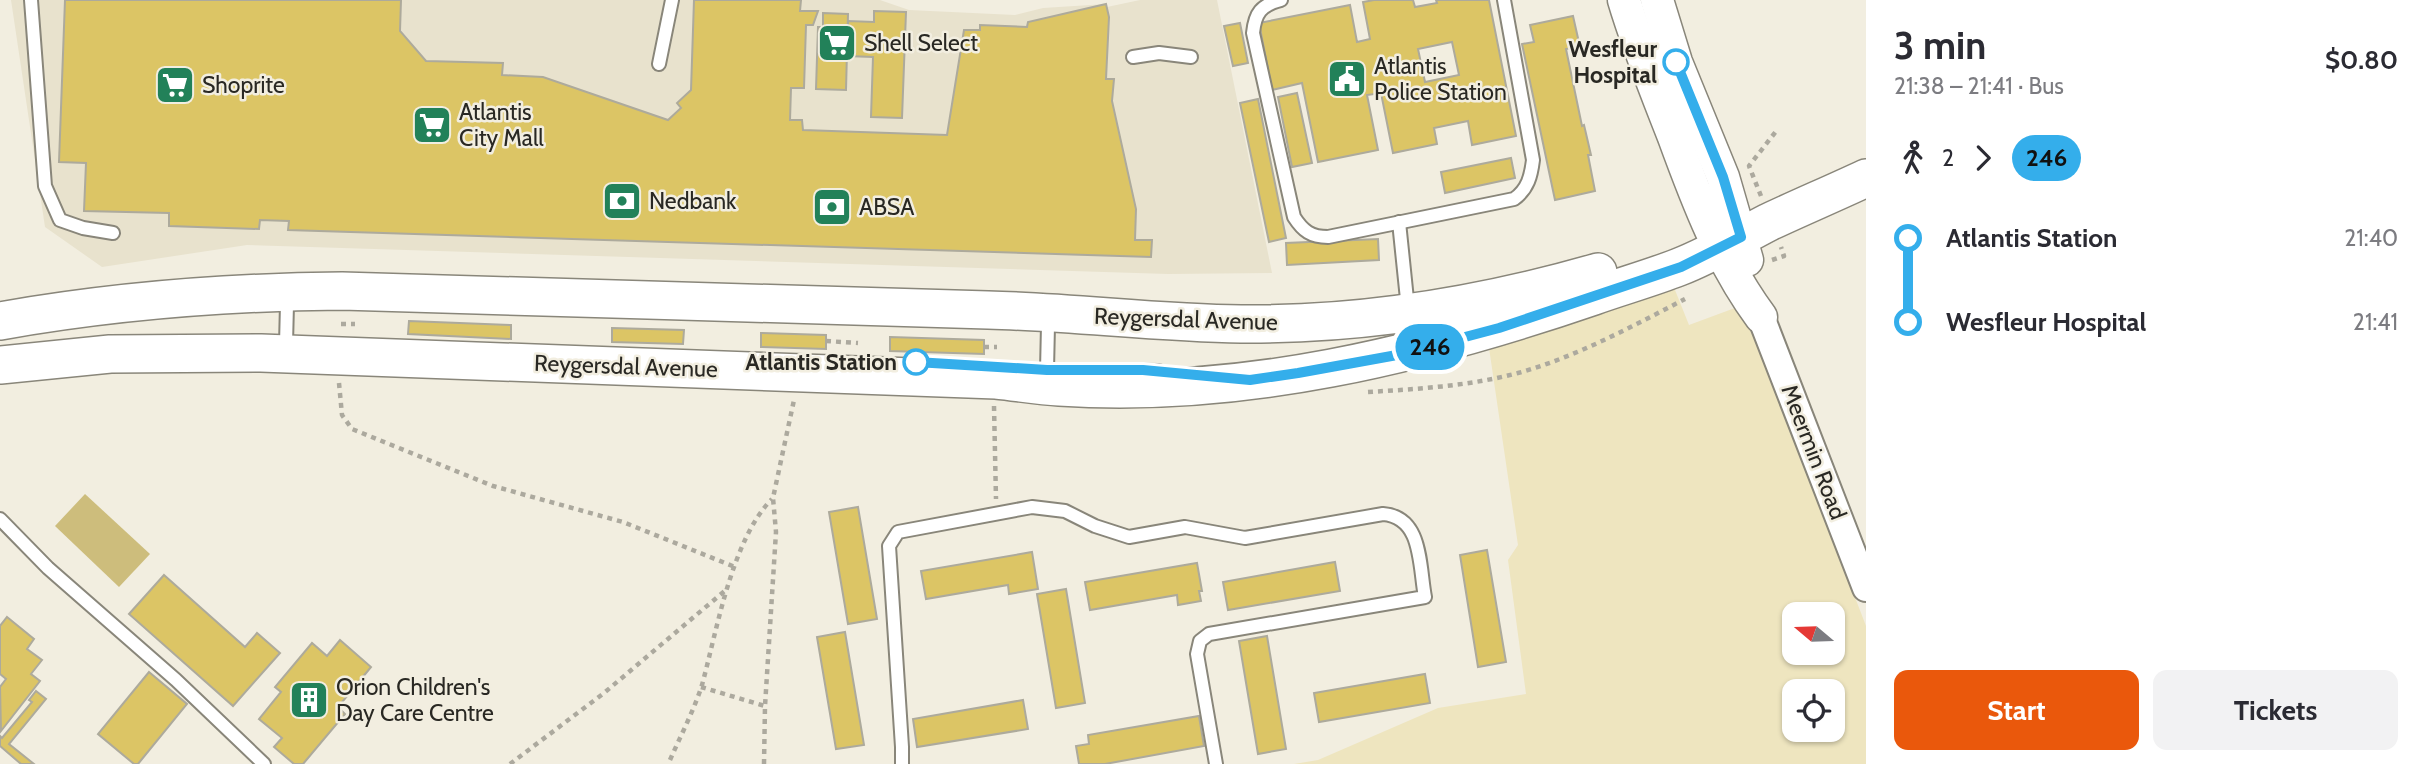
<!DOCTYPE html>
<html lang="en">
<head>
<meta charset="utf-8">
<style>
	:root { --surface:#fff; --page:#f2f2f3; --text:#2b2b33; --muted:#7c7c81; --accent:#ea580c }
	body { margin:0; font-family:Cabin,sans-serif; background:var(--page); color:var(--text); height:100vh; display:flex; flex-direction:column; font-size:26px; white-space:nowrap }
	* { box-sizing:border-box; margin:0 }
	p { font-size:23px; color:var(--muted) }
	.icon { flex:none; width:38px; height:38px; fill:none; stroke:currentColor; stroke-width:2; stroke-linecap:round; stroke-linejoin:round }
	.map { position:relative; flex:1; overflow:hidden }
	.side { display:flex; flex-direction:column; background:var(--surface); width:560px }
	.side>* { flex:none }
	.badge { padding:0 14px; border-radius:23px; font-size:24px; line-height:46px }
	.needle { width:46px; rotate:289deg }
	.fabs { position:absolute; left:1782px; top:602px; display:grid; gap:14px }
	.fabs a { display:grid; place-items:center; width:63px; height:63px; border-radius:14px; background:var(--surface); box-shadow:0 2px 5px #0004; font-size:35px }
	.map>.badge { position:absolute; translate:-50% -50%; box-shadow:0 0 0 4px #fff }
	.legs { display:flex; align-items:center; gap:10px; height:77px; padding:0 28px; font-size:23px }
	.legs p { margin-inline-start:auto }
	.head { display:flex; align-items:center; justify-content:space-between; height:119px; padding:0 28px }
	h1 { font-size:38px; font-weight:700; line-height:52px }
	.action { display:flex; gap:14px; margin-top:auto; padding:14px 28px }
	.action a { flex:1; height:80px; border-radius:14px; background:var(--accent); color:#fff; font-size:28px; font-weight:700; line-height:80px; text-align:center }
	.action a+a { background:var(--page); color:var(--text) }
	ul { padding:0 28px; list-style:none }
	li { display:flex; align-items:center; gap:24px; height:84px; font-size:26px }
	li i { display:grid; place-items:center; width:10px; height:100%; margin:0 9px; background:currentColor }
	li i::after { content:''; width:18px; height:18px; margin:-9px; border:5px solid; border-radius:50%; background:var(--surface) }
	li p { margin-inline-start:auto }
	li:first-child i { background:linear-gradient(#0000 50%,currentColor 0) }
	li:last-child i { background:linear-gradient(currentColor 50%,#0000 0) }
	main { display:flex; flex:1; min-height:0 }
	.map>svg:first-child { display:block }
	.built { fill:#e8e2cd }
	.green { fill:#cdbd7c }
	.sand { fill:#eee5bf; fill-rule:evenodd }
	.building { fill:#dcc565; stroke:#adaa9c; stroke-width:2; fill-rule:evenodd }
	.lines { fill:none; stroke-linecap:round; stroke-linejoin:round }
	.service-casing { stroke:#89867a; stroke-width:16 }
	.minor-casing { stroke:#89867a; stroke-width:30 }
	.tertiary-casing { stroke:#89867a; stroke-width:35 }
	.secondary-casing { stroke:#89867a; stroke-width:40 }
	.path { stroke:#aca99e; stroke-width:4.5; stroke-dasharray:5 5; stroke-linecap:butt }
	.service { stroke:#fff; stroke-width:12 }
	.minor { stroke:#fff; stroke-width:26 }
	.tertiary { stroke:#fff; stroke-width:32 }
	.secondary { stroke:#fff; stroke-width:37 }
	.line-1-casing { stroke:#fff; stroke-width:16 }
	.line-1 { stroke:#34aeeb; stroke-width:10 }
	.stop-1-dot { fill:#fff; stroke:#34aeeb; stroke-width:3.5 }
	.labels { text-anchor:middle; dominant-baseline:central; stroke-width:5; stroke-linejoin:round; paint-order:stroke }
	.poi-label { font-size:23px; fill:#292823; stroke:#f2eee0; text-anchor:start }
	.stop-label { font-size:23px; font-weight:bold; fill:#292823; stroke:#f2eee0; text-anchor:end }
	.street-label { font-size:23px; fill:#292823; stroke:#f2eee0 }
</style>
</head>
<body>
<main>
<div class="map">
<svg width="1866" height="764" viewBox="0 0 1866 764">
	<rect width="100%" height="100%" fill="#f2eee0"/>
	<!-- built -->
	<polygon class="built" points="11,0 880,0 909,10 1015,15 1043,8 1106,4 1107,7 1140,0 1217,0 1272,273 1168,274 247,245 102,267 45,227"/>
	<!-- green -->
	<polygon class="green" points="85,494 150,554 119,587 55,526"/>
	<!-- sand -->
	<path class="sand" d="M 1671,280 L 1689,325 L 1743,305 L 1866,626 L 1866,764 L 1294,764 L 1318,760 L 1438,708 L 1526,694 L 1508,560 L 1518,545 L 1488,341 ZM 1794,614 L 1832,614 L 1832,653 L 1794,653 ZM 1794,691 L 1832,691 L 1832,730 L 1794,730 Z"/>
	<!-- building -->
	<g class="building">
		<polygon points="65,0 401,0 400,31 426,61 503,63 502,75 543,77 668,120 681,108 677,103 691,90 694,0 801,0 800,11 818,11 813,25 806,25 804,88 791,88 790,120 802,120 803,130 947,135 964,30 980,30 980,25 1027,27 1028,22 1106,4 1109,17 1106,79 1114,79 1112,101 1136,209 1135,240 1152,240 1151,257 288,230 289,221 260,220 259,229 169,226 169,213 84,211 86,163 59,162"/>
		<path d="M 1374,0 L 1413,0 L 1415,7 L 1437,3 L 1436,0 L 1489,0 L 1516,136 L 1472,145 L 1468,121 L 1434,128 L 1437,144 L 1393,153 L 1381,93 L 1367,95 L 1378,150 L 1318,162 L 1302,83 L 1272,90 L 1259,23 L 1350,5 L 1357,42 L 1370,39 L 1363,2 ZM 1452,42 L 1459,75 L 1425,82 L 1418,49 Z"/>
		<polygon points="874,11 906,12 902,118 871,117 873,57 847,56 848,21 874,22"/>
		<polygon points="823,13 848,14 846,90 816,89 818,27 823,27"/>
		<polygon points="1573,16 1580,47 1566,49 1582,126 1584,125 1591,155 1588,155 1595,191 1555,200 1522,44 1534,42 1530,25"/>
		<polygon points="1240,23 1248,63 1233,66 1224,26"/>
		<polygon points="1297,93 1312,163 1292,167 1278,97"/>
		<polygon points="1258,99 1286,238 1269,242 1240,103"/>
		<polygon points="1511,158 1515,178 1445,193 1441,172"/>
		<polygon points="1378,239 1379,260 1287,265 1286,243"/>
		<polygon points="409,321 511,325 511,339 408,334"/>
		<polygon points="612,328 684,330 683,344 612,342"/>
		<polygon points="761,333 826,335 826,349 761,347"/>
		<polygon points="890,337 984,340 984,354 890,351"/>
		<polygon points="858,507 877,619 848,624 829,512"/>
		<polygon points="1487,550 1506,662 1478,667 1460,555"/>
		<polygon points="1032,552 1038,589 1009,594 1008,585 926,599 921,571"/>
		<polygon points="1335,562 1340,591 1228,610 1223,582"/>
		<polygon points="1197,563 1202,591 1199,591 1201,601 1178,605 1177,595 1090,610 1085,582"/>
		<polygon points="164,575 245,647 257,633 280,653 233,706 129,614"/>
		<polygon points="1066,589 1085,703 1056,708 1037,594"/>
		<polygon points="7,617 34,639 27,649 42,660 31,674 40,681 1,731 0,687 6,679 0,674 0,626"/>
		<polygon points="845,632 864,745 836,749 817,637"/>
		<polygon points="1267,636 1286,749 1258,754 1239,641"/>
		<polygon points="340,640 371,667 338,707 345,714 303,764 294,764 274,747 282,738 259,719 281,692 275,687 312,643 327,656"/>
		<polygon points="149,672 187,704 138,764 134,764 98,734"/>
		<polygon points="1425,674 1430,703 1319,722 1314,693"/>
		<polygon points="36,691 46,699 9,744 34,764 21,764 0,746 0,736 2,738 32,702 29,700"/>
		<polygon points="1023,700 1028,729 917,747 913,719"/>
		<polygon points="1199,716 1204,746 1105,764 1079,764 1076,746 1089,744 1088,735"/>
	</g>
	<g class="lines">
		<!-- service casing -->
		<g class="service-casing">
			<g id="service">
				<polyline points="31,0 45,186 60,220 83,228 113,233"/>
				<path d="M 1281,0 C 1261,5 1255,13 1253,33 L 1294,217 C 1303,231 1311,237 1328,237 L 1514,199 C 1528,189 1531,176 1533,160 L 1504,0"/>
				<polyline points="1133,57 1159,53 1191,57"/>
				<polyline points="659,64 672,0"/>
				<polyline points="1399,222 1408,309"/>
				<polyline points="286,344 287,304"/>
				<polyline points="1047,370 1048,325"/>
				<polyline points="1083,370 1159,371"/>
				<polyline points="0,519 48,568 176,680 264,764"/>
				<path d="M 902,764 L 902,747 L 889,546 L 898,532 L 1032,507 L 1065,511 L 1095,526 L 1129,537 L 1185,527 L 1245,538 L 1383,514 C 1423,517 1419,566 1425,597 L 1209,634 L 1200,641 L 1197,654 L 1216,764"/>
			</g>
		</g>
		<!-- minor casing -->
		<g class="minor-casing">
			<polyline id="minor" points="1761,317 1866,588"/>
		</g>
		<!-- tertiary casing -->
		<g class="tertiary-casing">
			<g id="tertiary">
				<path d="M 1624,0 C 1638,47 1656,91 1674,137 C 1697,200 1721,263 1761,317"/>
				<polyline points="1657,0 1676,62 1723,177 1747,260"/>
			</g>
		</g>
		<!-- secondary casing -->
		<g class="secondary-casing">
			<g id="secondary">
				<path d="M 0,321 C 113,301 227,292 342,291 C 557,297 773,304 988,310 C 1073,312 1157,323 1241,324 C 1361,325 1483,305 1598,272"/>
				<path d="M 0,365 L 110,354 L 261,353 L 996,380 C 1017,382 1038,386 1059,387 C 1242,399 1422,355 1594,296 C 1622,286 1651,278 1679,267 C 1710,255 1740,237 1769,222 C 1801,207 1834,193 1866,178"/>
			</g>
		</g>
		<!-- path -->
		<g class="path">
			<polyline points="1761,196 1749,166 1777,130"/>
			<polyline points="1772,260 1784,256 1781,247"/>
			<polyline points="341,324 355,324"/>
			<polyline points="826,341 858,343"/>
			<polyline points="984,347 997,347"/>
			<polyline points="339,383 342,415 352,429 493,486 623,522 735,567"/>
			<path d="M 1368,392 C 1418,389 1469,386 1518,373 C 1576,357 1631,327 1685,299"/>
			<polyline points="994,406 996,499"/>
			<polyline points="701,687 765,706"/>
			<path d="M 670,760 C 681,735 694,710 702,685 C 717,630 732,539 772,499"/>
			<polyline points="510,764 604,693 727,589"/>
			<polyline points="764,764 765,706 776,532 773,498 794,400"/>
		</g>
		<!-- service -->
		<use href="#service" class="service"/>
		<!-- minor -->
		<use href="#minor" class="minor"/>
		<!-- tertiary -->
		<use href="#tertiary" class="tertiary"/>
		<!-- secondary -->
		<use href="#secondary" class="secondary"/>
	</g>
	<g class="lines">
		<!-- line-1 casing -->
		<g class="line-1-casing">
			<polyline id="line-1" points="916,362 1047,370 1143,370 1250,380 1298,373 1397,355 1499,328 1681,267 1741,237 1723,177 1676,62"/>
		</g>
		<!-- line-1 -->
		<use href="#line-1" class="line-1"/>
	</g>
	<!-- icons -->
	<defs>
		<g id="supermarket-square" transform="scale(2.0125)"><rect x="-9" y="-9" width="18" height="18" rx="4" fill="#228159" stroke="#f2eee0"/><path d="M-6-5.5h2.5l.6 2H6L4.5 2H-2.5L-4.4-4H-6ZM-1.5 3.2a1.3 1.3 0 1 0 .1 0ZM3 3.2a1.3 1.3 0 1 0 .1 0Z" fill="#fff"/></g>
		<g id="civic-square" transform="scale(2.0125)"><rect x="-9" y="-9" width="18" height="18" rx="4" fill="#228159" stroke="#f2eee0"/><path d="M-.6-6.5H3V-4.5H.6V-3L4-1V1h2V6H-6V1h2V-1L-.6-3ZM-1.2 2.5V6h2.4V2.5Z" fill="#fff"/></g>
		<g id="bank-square" transform="scale(2.0125)"><rect x="-9" y="-9" width="18" height="18" rx="4" fill="#228159" stroke="#f2eee0"/><path d="M-6-4H6V4H-6ZM0-2.3a2.3 2.3 0 1 0 0 4.6a2.3 2.3 0 1 0 0-4.6Z" fill="#fff"/></g>
		<g id="building-square" transform="scale(2.0125)"><rect x="-9" y="-9" width="18" height="18" rx="4" fill="#228159" stroke="#f2eee0"/><path d="M-4-6H4V6H1V3H-1V6H-4ZM-2.5-4.3h1.7v1.8h-1.7ZM.8-4.3h1.7v1.8H.8ZM-2.5-1h1.7V.8h-1.7ZM.8-1h1.7V.8H.8Z" fill="#fff"/></g>
	</defs>
	<g fill-rule="evenodd">
		<use href="#supermarket-square" x="837" y="43"/>
		<use href="#civic-square" x="1347" y="79"/>
		<use href="#supermarket-square" x="175" y="85"/>
		<use href="#supermarket-square" x="432" y="125"/>
		<use href="#bank-square" x="622" y="201"/>
		<use href="#bank-square" x="832" y="207"/>
		<use href="#building-square" x="309" y="700"/>
	</g>
	<!-- markers -->
	<g class="stop-1-dot">
		<circle cx="1676" cy="62" r="12"/>
		<circle cx="916" cy="362" r="12"/>
	</g>
	<g class="labels">
		<!-- poi labels -->
		<g class="poi-label">
			<text x="864" y="43">Shell Select</text>
			<text x="1374" y="66">Atlantis<tspan x="1374" dy="26">Police Station</tspan></text>
			<text x="202" y="85">Shoprite</text>
			<text x="459" y="112">Atlantis<tspan x="459" dy="26">City Mall</tspan></text>
			<text x="649" y="201">Nedbank</text>
			<text x="859" y="207">ABSA</text>
			<text x="336" y="687">Orion Children's<tspan x="336" dy="26">Day Care Centre</tspan></text>
		</g>
		<!-- stop labels -->
		<g class="stop-label">
			<text x="1657" y="49">Wesfleur<tspan x="1657" dy="26">Hospital</tspan></text>
			<text x="897" y="362">Atlantis Station</text>
		</g>
		<!-- street labels -->
		<g class="street-label">
			<text transform="translate(1186 319) rotate(2)">Reygersdal Avenue</text>
			<text transform="translate(626 366) rotate(2)">Reygersdal Avenue</text>
			<text transform="translate(1814 452) rotate(69)">Meermin Road</text>
		</g>
	</g>
</svg>
<div class="fabs">
<a><svg class="needle" viewBox="-14 -14 28 28"><path d="M0-13l5 13h-10z" fill="#e53935"/><path d="M0 13l5-13h-10z" fill="#7c7c81"/></svg></a>
<a><svg class="icon" aria-label="locate" viewBox="0 0 24 24"><circle cx="12" cy="12" r="6"/><path d="M12 2v4M12 18v4M2 12h4M18 12h4"/></svg></a>
</div>
<b class="badge" style="left:1430px;top:347px;background:#34aeeb;color:#111">246</b>
</div>
<section class="side">
<div class="head"><div><h1>3 min</h1><p>21:38 – 21:41 · Bus</p></div><b>$0.80</b></div>
<div class="legs"><svg class="icon" aria-label="walk" viewBox="0 0 24 24"><circle cx="13" cy="4" r="2"/><path d="M13 8l-2 6 4 7M11 14l-3 7M7 12l3-4h3l4 4"/></svg>2<svg class="icon" aria-label="forward" viewBox="0 0 24 24"><path d="M9 5l7 7-7 7"/></svg><b class="badge" style="background:#34aeeb;color:#111">246</b></div>
<ul>
<li><i style="color:#34aeeb"></i><b>Atlantis Station</b><p>21:40</p></li>
<li><i style="color:#34aeeb"></i><b>Wesfleur Hospital</b><p>21:41</p></li>
</ul>
<div class="action"><a>Start</a><a>Tickets</a></div>
</section>
</main>
</body>
</html>
